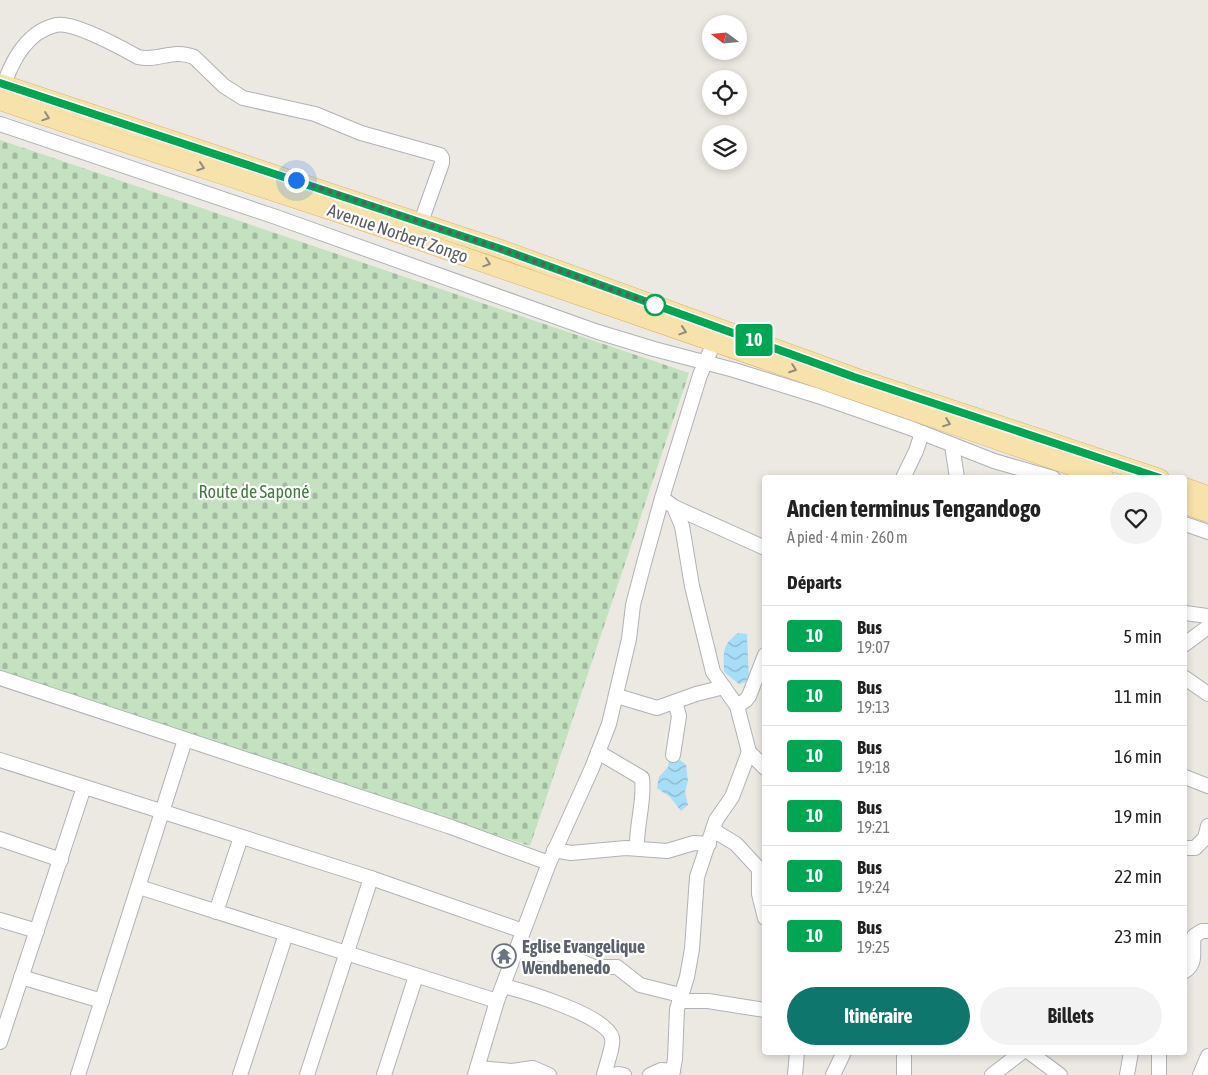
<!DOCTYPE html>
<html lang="fr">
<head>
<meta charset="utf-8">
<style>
	:root { --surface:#fff; --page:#f2f2f2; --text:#222; --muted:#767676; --line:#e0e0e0; --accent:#0f766e }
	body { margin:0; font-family:"Asap Condensed",sans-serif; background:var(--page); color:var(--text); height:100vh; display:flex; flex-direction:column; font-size:19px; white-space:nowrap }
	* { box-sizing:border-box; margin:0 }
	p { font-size:16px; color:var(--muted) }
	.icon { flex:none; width:28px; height:28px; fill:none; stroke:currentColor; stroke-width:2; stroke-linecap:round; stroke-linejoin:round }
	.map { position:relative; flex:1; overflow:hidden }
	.panel { position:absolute; left:762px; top:475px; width:425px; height:580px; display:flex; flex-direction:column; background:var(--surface); border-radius:5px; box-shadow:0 2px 8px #0003 }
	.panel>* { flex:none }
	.badge { padding:0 10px; border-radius:4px; font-size:18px; line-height:32px }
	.needle { width:32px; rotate:286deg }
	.fabs { position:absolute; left:702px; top:15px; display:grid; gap:10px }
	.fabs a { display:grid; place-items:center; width:45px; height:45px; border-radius:50%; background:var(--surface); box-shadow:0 2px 8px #0003; font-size:25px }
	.you { position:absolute; width:25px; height:25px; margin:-12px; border:4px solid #fff; border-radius:50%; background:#1a73e8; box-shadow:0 0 0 8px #1a73e833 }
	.map>.badge { position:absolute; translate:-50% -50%; box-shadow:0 0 0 2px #fff }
	h2 { padding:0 25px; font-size:19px; line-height:45px }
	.round { display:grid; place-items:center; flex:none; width:52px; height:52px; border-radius:26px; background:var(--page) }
	.headline { display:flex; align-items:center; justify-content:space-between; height:85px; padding:0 25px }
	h1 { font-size:24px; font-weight:700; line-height:38px }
	.action { display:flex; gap:10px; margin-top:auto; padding:10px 25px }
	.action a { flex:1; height:58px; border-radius:30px; background:var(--accent); color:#fff; font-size:20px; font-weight:700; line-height:58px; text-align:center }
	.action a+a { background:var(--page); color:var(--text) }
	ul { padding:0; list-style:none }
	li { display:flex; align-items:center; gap:15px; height:60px; padding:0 25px; border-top:1px solid var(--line) }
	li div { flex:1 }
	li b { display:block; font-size:19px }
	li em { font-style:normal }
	li .badge { min-width:55px; font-weight:700; text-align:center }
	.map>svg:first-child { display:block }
	.cemetery { fill:url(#cemetery-stones) }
	.water { fill:url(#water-waves) }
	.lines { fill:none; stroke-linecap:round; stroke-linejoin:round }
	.minor-casing { stroke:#afb3b6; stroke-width:16 }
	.major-casing { stroke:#e3b064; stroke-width:19 }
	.minor { stroke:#fff; stroke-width:14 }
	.major { stroke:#f7e2ac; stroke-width:18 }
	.oneway { stroke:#918c7b }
	.line-casing { stroke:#fff; stroke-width:11 }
	.line { stroke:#00a651; stroke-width:8 }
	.walk { stroke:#5a5e61; stroke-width:5; stroke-dasharray:0 9 }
	.stop-dot { fill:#fff; stroke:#00a651; stroke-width:2.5 }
	.labels { text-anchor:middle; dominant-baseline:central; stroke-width:4.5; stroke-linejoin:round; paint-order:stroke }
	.street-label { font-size:18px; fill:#5a5e61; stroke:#fff }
	.park-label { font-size:18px; fill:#417e3c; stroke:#fff }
	.worship-label { font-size:18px; font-weight:bold; fill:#5b616d; stroke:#fff; text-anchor:start }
</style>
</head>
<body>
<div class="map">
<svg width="1208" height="1075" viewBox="0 0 1208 1075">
	<defs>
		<pattern id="cemetery-stones" width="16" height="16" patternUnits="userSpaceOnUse" patternTransform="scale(1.25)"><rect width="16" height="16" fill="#c4e1c0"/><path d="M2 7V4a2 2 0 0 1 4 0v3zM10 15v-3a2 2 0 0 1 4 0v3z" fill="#a2ba9f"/></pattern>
		<pattern id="water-waves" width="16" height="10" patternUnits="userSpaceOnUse" patternTransform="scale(1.25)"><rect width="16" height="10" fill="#a7ddf6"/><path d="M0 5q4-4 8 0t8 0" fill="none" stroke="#8bb6cb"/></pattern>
	</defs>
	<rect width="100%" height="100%" fill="#ece8e2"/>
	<!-- cemetery -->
	<polygon class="cemetery" points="0,140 689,373 530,846 0,671"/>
	<!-- water -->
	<g class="water">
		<path d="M 738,633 L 747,634 L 749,681 L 739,684 L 724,672 C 724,652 721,646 738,633 Z"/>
		<polygon points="670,757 680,760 686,765 688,781 685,792 688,805 681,811 670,797 657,788 659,777 668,767"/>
	</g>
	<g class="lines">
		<!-- minor casing -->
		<g class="minor-casing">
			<g id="minor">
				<path d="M 1,94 C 9,66 25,32 56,25 C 73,21 122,48 138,57 C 158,62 172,48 194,57 L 224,86 L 243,98 L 315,114 L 361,133 L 440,155 L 442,158 L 442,163 L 421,222"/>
				<polyline points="0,124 276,217 598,332 654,349 734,370 818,396 910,428 994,461 1053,478"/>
				<polyline points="952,445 957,478"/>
				<polyline points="903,478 916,451 922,433"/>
				<polyline points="662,498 674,507 682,526 692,586 713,672 737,706 749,752 765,768"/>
				<polyline points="674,507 765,548"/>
				<polyline points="1185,524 1208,532"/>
				<polyline points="1185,613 1208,616"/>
				<polyline points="1185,644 1208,627"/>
				<polyline points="0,678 451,827 549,863"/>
				<polyline points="1185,678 1208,694"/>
				<polyline points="617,696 657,708 696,694 724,687"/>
				<polyline points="737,706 746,700 749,696 765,655"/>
				<path d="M 598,752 L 642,778 C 645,801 636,825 637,848"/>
				<polyline points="673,755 679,716 675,702"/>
				<polyline points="0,760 371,878 523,931"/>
				<polyline points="1185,777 1208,786"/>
				<polyline points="713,830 736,844 759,869 759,894 765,918"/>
				<polyline points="0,839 61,860"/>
				<polyline points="1185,848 1195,848 1205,838 1208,826"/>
				<polyline points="554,850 571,853 626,848 667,851 694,843 709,844"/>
				<polyline points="139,887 497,1001"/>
				<polyline points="216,912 241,837"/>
				<polyline points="0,920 37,931"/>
				<polyline points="516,951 573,958 594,967 617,967 640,985 680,995"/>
				<path d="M 1185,971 C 1198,963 1191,948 1194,936 L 1202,931 L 1208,931"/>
				<polyline points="21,977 102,1001"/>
				<path d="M 503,986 C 524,991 608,1016 612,1038 C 614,1045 606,1066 604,1075"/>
				<polyline points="679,1001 708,1001 765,1010"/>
				<polyline points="0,1042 84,787"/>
				<polyline points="1029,1052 1060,1075"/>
				<polyline points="477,1068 512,1071 533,1068 549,1075"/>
				<polyline points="78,1075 185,740"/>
				<polyline points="240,1075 286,934"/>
				<polyline points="307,1075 371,878"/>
				<polyline points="384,1075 416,976"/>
				<polyline points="475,1075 497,1001 549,863 592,768 609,724 629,639 633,605 644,563 662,498 700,375 718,333"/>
				<polyline points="613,1075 619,1074 624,1075"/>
				<polyline points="650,1075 661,1070 673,1071"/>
				<polyline points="672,1075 675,1059 677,1009 687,977 692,949 697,877 716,820 732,797 749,752"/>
				<polyline points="795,1075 797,1052"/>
				<polyline points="833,1075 844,1052"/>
				<polyline points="904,1075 904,1052"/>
				<polyline points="992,1075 1022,1052"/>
				<polyline points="1127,1075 1131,1052"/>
				<polyline points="1159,1075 1159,1052"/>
				<polyline points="1200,1075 1208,1056"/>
			</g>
		</g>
		<!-- major casing -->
		<g class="major-casing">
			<g id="major">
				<polyline points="0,83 501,249 855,377 1160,478"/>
				<path d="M 0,101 C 125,145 253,184 379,227 C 621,309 863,394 1105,478"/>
				<polyline points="1185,487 1208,495"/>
				<polyline points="1185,505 1208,513"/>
			</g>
		</g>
		<!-- minor -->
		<use href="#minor" class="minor"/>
		<!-- major -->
		<use href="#major" class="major"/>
	</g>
	<!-- one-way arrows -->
	<defs><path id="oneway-chevron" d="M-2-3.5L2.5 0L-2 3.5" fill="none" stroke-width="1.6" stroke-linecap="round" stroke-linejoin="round" transform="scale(1.25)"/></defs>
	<g class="oneway">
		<use href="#oneway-chevron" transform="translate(46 117) rotate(19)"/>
		<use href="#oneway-chevron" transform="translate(201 167) rotate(18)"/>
		<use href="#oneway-chevron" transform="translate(487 263) rotate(19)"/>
		<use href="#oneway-chevron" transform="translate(683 331) rotate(18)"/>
		<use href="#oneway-chevron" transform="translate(793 369) rotate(20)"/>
		<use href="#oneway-chevron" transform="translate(947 423) rotate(21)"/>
	</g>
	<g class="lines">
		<!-- line casing -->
		<g class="line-casing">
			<polyline id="line" points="0,83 501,249 854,377 1160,478"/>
		</g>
		<!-- line -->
		<use href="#line" class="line"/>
		<!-- walk -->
		<polyline class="walk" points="296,180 501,249 655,305"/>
	</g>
	<!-- icons -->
	<defs>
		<g id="temple-ring" transform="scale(1.25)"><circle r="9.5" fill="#fff" stroke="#6b7280" stroke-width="1.5"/><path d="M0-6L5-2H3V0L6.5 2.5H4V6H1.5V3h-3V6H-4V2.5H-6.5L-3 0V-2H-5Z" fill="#6b7280"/></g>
	</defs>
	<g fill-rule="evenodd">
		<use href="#temple-ring" x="504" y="956"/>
	</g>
	<!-- markers -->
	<circle class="stop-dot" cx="655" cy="305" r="10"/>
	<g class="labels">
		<!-- street labels -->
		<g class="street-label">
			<text transform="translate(398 233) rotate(19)">Avenue Norbert Zongo</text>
		</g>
		<!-- park labels -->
		<g class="park-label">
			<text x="254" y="491">Route de Saponé</text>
		</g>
		<!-- worship labels -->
		<g class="worship-label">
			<text x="522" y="946">Eglise Evangelique<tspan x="522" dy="21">Wendbenedo</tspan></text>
		</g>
	</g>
</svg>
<div class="fabs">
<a><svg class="needle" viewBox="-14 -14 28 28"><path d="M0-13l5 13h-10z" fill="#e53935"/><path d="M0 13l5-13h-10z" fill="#767676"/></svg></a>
<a><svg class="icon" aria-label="locate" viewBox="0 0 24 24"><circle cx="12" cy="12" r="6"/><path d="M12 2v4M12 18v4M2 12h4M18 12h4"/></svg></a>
<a><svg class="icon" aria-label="layers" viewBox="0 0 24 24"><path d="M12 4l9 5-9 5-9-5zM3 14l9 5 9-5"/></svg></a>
</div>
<div class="you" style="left:296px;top:180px"></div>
<b class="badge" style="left:754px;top:340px;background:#00a651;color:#fff">10</b>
<section class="panel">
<div class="headline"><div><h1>Ancien terminus Tengandogo</h1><p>À pied · 4 min · 260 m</p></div><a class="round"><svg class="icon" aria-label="heart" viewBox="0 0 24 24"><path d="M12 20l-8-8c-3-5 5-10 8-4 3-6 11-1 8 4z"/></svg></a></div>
<h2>Départs</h2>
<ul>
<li><span class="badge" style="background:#00a651;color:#fff">10</span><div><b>Bus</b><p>19:07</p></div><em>5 min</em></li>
<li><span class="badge" style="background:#00a651;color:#fff">10</span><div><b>Bus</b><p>19:13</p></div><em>11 min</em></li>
<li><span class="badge" style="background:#00a651;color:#fff">10</span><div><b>Bus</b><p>19:18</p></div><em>16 min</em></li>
<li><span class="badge" style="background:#00a651;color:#fff">10</span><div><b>Bus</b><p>19:21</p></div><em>19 min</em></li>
<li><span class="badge" style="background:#00a651;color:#fff">10</span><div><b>Bus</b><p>19:24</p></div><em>22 min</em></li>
<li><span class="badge" style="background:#00a651;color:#fff">10</span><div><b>Bus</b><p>19:25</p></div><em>23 min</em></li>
</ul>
<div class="action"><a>Itinéraire</a><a>Billets</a></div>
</section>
</div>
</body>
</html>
